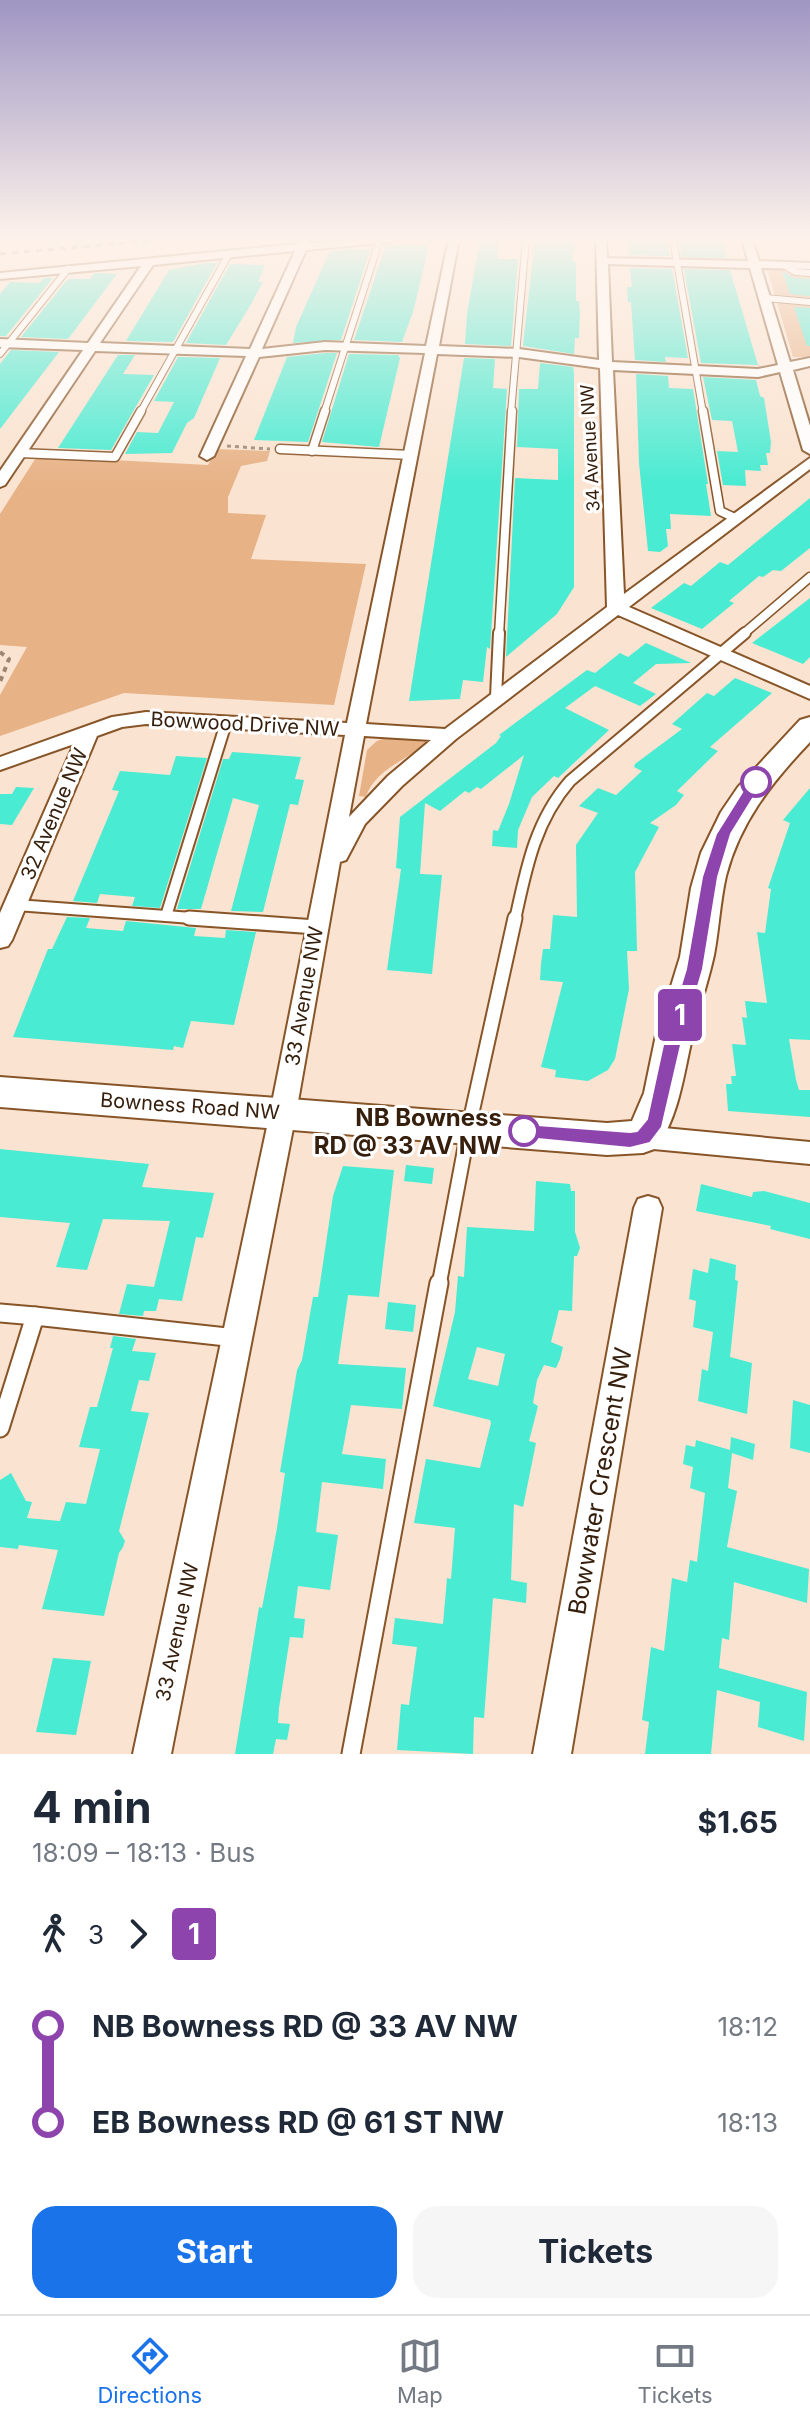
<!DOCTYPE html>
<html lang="en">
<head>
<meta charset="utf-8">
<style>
	:root { --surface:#fff; --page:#f6f6f7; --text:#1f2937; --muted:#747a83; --line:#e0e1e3; --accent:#1a73e8 }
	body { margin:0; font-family:Inter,sans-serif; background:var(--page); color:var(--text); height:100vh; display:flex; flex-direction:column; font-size:30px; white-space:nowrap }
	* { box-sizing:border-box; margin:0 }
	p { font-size:26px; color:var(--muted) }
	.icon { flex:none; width:44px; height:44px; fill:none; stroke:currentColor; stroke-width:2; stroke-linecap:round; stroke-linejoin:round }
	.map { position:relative; height:1754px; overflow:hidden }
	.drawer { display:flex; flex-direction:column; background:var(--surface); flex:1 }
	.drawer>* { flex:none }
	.badge { padding:0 16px; border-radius:6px; font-size:28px; line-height:52px }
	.map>.badge { position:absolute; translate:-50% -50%; box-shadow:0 0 0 4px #fff }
	.legs { display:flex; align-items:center; gap:12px; height:88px; padding:0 32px; font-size:26px }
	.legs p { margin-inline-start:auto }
	.headline { display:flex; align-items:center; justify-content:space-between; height:136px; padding:0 32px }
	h1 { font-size:44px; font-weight:700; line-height:60px }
	.button { display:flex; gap:16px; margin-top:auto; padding:16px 32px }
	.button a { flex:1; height:92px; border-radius:24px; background:var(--accent); color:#fff; font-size:32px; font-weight:700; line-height:92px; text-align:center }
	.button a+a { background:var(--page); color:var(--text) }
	ul { padding:0 32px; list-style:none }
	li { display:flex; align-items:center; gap:28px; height:96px; font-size:30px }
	li i { display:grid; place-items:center; width:12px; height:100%; margin:0 10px; background:currentColor }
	li i::after { content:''; width:20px; height:20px; margin:-10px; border:6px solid; border-radius:50%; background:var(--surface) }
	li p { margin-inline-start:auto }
	li:first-child i { background:linear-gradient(#0000 50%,currentColor 0) }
	li:last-child i { background:linear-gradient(currentColor 50%,#0000 0) }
	.tab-bar { display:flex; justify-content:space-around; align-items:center; height:112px; border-top:2px solid var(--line); background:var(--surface); font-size:22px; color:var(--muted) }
	.tab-bar a { display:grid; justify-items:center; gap:4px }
	.tab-bar .active { color:var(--accent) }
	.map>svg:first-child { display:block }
	.green { fill:#e7b286 }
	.building { fill:#49ebd2; fill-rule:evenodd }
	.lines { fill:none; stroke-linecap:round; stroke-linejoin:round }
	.lane-far4-casing { stroke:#875528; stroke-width:8 }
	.lane-far3-casing { stroke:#875528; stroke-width:11 }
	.lane-far2-casing { stroke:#875528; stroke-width:14 }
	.lane-far1-casing { stroke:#875528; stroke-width:17 }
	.lane-casing { stroke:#875528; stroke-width:21 }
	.street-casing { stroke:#875528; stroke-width:4 }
	.secondary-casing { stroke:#875528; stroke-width:4 }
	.path-far1 { stroke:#9d8673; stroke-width:3; stroke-dasharray:4 4; stroke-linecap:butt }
	.path { stroke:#9d8673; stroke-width:4; stroke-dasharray:5 5; stroke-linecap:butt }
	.lane-far4 { stroke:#fff; stroke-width:6 }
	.lane-far3 { stroke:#fff; stroke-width:8 }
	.lane-far2 { stroke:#fff; stroke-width:10 }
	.lane-far1 { stroke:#fff; stroke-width:13 }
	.lane { stroke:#fff; stroke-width:17 }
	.street { fill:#fff; fill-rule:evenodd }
	.secondary { fill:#fff; fill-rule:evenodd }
	.rail { stroke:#856e5b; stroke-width:3; stroke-dasharray:6 6; stroke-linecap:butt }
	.line-1 { fill:#8e44ad; stroke:#fff; stroke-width:2 }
	.stop-1-dot { fill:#fff; stroke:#8e44ad; stroke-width:4 }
	.labels { text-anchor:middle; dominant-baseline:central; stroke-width:6; stroke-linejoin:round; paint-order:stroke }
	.far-street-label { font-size:18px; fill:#36200d; stroke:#fff }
	.street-label { font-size:20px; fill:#36200d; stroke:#fff }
	.near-stop-label { font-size:24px; font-weight:bold; fill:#36200d; stroke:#fff; text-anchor:end }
	.near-street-label { font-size:24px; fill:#36200d; stroke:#fff }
</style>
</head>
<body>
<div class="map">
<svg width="810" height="1754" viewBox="0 0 810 1754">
	<rect width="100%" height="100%" fill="#fae3d0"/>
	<!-- green -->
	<g class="green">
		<polygon points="774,268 810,269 810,357 793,357 768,272"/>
		<polygon points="216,449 270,451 267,461 241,466 228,497 228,513 266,515 251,559 366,564 334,705 124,693 0,736 0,695 27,647 0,645 0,514 37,456 208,465"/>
		<path d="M 388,737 L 427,742 C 409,760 375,768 366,797 L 359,796 L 367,750 L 377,741 Z"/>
	</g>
	<!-- building -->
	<g class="building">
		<polygon points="480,239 497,239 498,259 518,259 511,346 465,344 467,314"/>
		<polygon points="535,239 576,239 572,261 576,263 576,301 579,301 580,313 579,338 575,338 574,354 523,346"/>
		<polygon points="627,239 667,239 670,256 629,255"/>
		<polygon points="679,239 722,239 727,258 682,257"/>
		<polygon points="386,245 426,245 427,254 413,312 402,342 354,340"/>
		<polygon points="349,249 370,250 341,340 293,343 296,327 330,251"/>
		<polygon points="205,263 217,263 173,342 126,341 169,270"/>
		<polygon points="230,264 265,265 258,282 263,282 250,306 226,345 186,343"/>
		<polygon points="630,268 672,269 688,358 665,357 666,362 635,360 631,302 628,302 627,287 632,287"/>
		<polygon points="684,269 730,270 758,365 701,363"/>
		<polygon points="782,271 794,278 810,279 810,296 790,294"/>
		<polygon points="95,273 117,274 68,339 21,337 68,279 90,279"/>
		<polygon points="44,278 53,278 6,336 0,336 0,294 10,282 40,283"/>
		<polygon points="794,307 810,308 810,346 807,346"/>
		<polygon points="11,350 59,352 0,429 0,364"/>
		<polygon points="325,353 337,353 308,442 254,440 287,357"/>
		<polygon points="349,354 398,355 400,358 379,447 322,442"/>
		<polygon points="118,355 135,355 123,374 154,375 111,450 58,448"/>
		<polygon points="178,357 220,358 194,418 187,423 172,453 125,454 137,432 158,433 174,402 154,401"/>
		<polygon points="464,358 495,359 493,388 507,389 490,649 487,647 483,682 463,680 460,699 409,701"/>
		<polygon points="540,363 573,367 574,373 574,587 557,614 506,657 515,478 558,480 558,449 517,447 519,389 538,389"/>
		<polygon points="636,374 668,376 669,388 693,389 708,484 706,484 711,516 670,514 671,529 666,529 668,546 660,552 648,551 639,463"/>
		<polygon points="703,377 756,380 760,396 764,398 771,442 770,453 766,453 768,465 760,465 761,471 745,470 746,486 723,485 717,451 738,452 732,421 712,420"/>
		<polygon points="810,498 810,548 781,571 773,570 763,577 759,576 729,601 734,603 702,629 651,608 684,583 691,586 720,562 728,565"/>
		<polygon points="810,598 810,657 803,664 752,643"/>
		<polygon points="646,643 691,663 656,664 633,683 656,694 640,706 595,686 565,708 609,730 558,778 554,776 532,797 518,830 517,848 492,846 493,830 498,831 509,804 524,755 481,789 477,787 469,793 465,791 440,811 425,803 420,874 442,875 432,974 387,970 401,869 396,868 400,817 496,743 501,736 499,735 587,670 595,673 620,653 628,657"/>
		<polygon points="735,678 772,693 710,747 718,751 677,791 684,795 676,805 650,823 659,827 635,872 637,951 627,951 629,989 615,1059 608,1070 588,1081 555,1077 556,1070 541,1067 563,982 540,980 541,964 543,949 550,949 553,915 577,917 576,845 598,813 579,806 598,788 616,795 642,771 634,767 635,764 682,729 672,724 707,693 714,696"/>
		<polygon points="232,752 301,757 295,779 304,780 298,805 290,804 263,912 231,911 259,805 233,798 201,909 177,909 223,759 229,759"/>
		<polygon points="176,756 207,758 160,908 132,906 135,897 100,894 97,903 73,901 119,791 112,790 120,771 170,775"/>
		<polygon points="16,787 34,788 12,825 0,824 0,794 12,794"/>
		<polygon points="810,788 810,1040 789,1039 796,1080 799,1090 810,1090 810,1117 728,1111 726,1084 732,1084 731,1076 736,1076 732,1044 746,1045 742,1017 747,1018 745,1001 767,1003 757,932 765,933 771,889 768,888 790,823 783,820"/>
		<polygon points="67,917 90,918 86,928 123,931 126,921 196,928 194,936 225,938 226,930 256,932 234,1025 191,1021 183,1048 174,1046 173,1050 13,1037 48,949 52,949"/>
		<polygon points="0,1149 149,1164 142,1187 214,1193 203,1238 196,1237 182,1301 159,1299 156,1311 144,1311 143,1316 119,1314 127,1284 154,1287 170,1221 103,1219 87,1270 56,1267 70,1223 0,1217"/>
		<polygon points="406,1165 434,1168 432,1184 404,1181"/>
		<polygon points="343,1166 394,1170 379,1297 348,1295 338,1364 406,1368 402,1409 351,1405 342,1454 386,1459 383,1489 322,1482 316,1532 338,1535 330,1590 298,1586 294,1618 305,1619 303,1638 290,1637 279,1708 278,1723 290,1724 287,1740 276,1739 273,1754 235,1754 259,1607 262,1608 277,1528 285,1473 280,1472 297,1370 302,1360 313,1297 318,1297 333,1196"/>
		<path d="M 536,1181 L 570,1184 L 571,1191 L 575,1191 L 575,1232 L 580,1248 L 577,1256 L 574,1256 L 572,1311 L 559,1310 L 551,1342 L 563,1347 L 560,1359 L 556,1368 L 544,1365 L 537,1380 L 533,1403 L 538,1406 L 529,1441 L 536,1443 L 523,1507 L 514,1504 L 511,1580 L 527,1583 L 526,1603 L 493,1598 L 484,1718 L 474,1717 L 473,1754 L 397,1750 L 401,1704 L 409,1705 L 417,1647 L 392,1644 L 395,1618 L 443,1624 L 447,1578 L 451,1579 L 455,1528 L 414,1523 L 426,1459 L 480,1468 L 491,1423 L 490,1420 L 433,1406 L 455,1312 L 458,1276 L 464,1277 L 467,1227 L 534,1231 ZM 477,1347 L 505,1354 L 498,1386 L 468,1379 Z"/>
		<polygon points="701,1184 752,1197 753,1192 764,1191 810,1203 810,1239 770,1229 771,1226 696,1211"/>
		<polygon points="710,1258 736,1265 735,1280 738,1281 730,1357 752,1363 747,1414 698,1401 702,1369 708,1371 713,1332 693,1327 696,1301 689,1299 693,1269 708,1273"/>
		<polygon points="388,1302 416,1305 413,1332 385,1329"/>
		<polygon points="113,1336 136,1339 132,1351 156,1353 149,1381 139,1380 131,1411 149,1413 119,1531 125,1541 123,1547 119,1553 104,1616 42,1609 58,1550 19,1545 18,1549 0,1547 0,1480 11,1473 26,1501 32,1502 27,1518 60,1521 66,1502 86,1504 100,1449 79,1447 90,1407 97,1407 113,1348 110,1348"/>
		<polygon points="793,1400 810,1405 810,1453 790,1448"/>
		<polygon points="731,1437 755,1444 753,1460 732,1453 728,1488 737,1491 727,1547 809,1569 807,1603 734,1582 729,1640 722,1638 719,1668 807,1692 804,1741 758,1727 760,1702 717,1690 711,1754 645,1754 649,1722 642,1720 651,1647 664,1651 672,1578 687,1582 690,1560 697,1562 705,1493 690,1488 693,1467 683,1464 686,1445 695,1447 696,1440 730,1450"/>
		<polygon points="53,1658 91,1661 76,1735 36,1732"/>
	</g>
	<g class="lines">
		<!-- lane-far4 casing -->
		<g class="lane-far4-casing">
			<g id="lane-far4">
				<polyline points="673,239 703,413"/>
				<polyline points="784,265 795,272 810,273"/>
				<polyline points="765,298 810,302"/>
				<polyline points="0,354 68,269"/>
				<polyline points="140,413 229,254"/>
				<polyline points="324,413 380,239"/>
				<polyline points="511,413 526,239"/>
			</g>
		</g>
		<!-- lane-far3 casing -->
		<g class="lane-far3-casing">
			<g id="lane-far3">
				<polyline points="703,411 720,511 737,519"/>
				<polyline points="280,449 411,455"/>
				<polyline points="312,451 325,411"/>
				<polyline points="19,453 115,457 141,411"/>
				<polyline points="499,635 512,411"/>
				<polyline points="742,635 810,577"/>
			</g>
		</g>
		<!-- lane-far2 casing -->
		<g class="lane-far2-casing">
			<g id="lane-far2">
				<polyline points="496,697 499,633"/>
				<polyline points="16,905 166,916"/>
				<polyline points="216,920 166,916 226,723"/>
				<path d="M 515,920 C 526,869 535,821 570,781 L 745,633"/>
			</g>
		</g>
		<!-- lane-far1 casing -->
		<g class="lane-far1-casing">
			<g id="lane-far1">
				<polyline points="189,918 316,927"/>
				<polyline points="439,1285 469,1126 515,918"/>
			</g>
		</g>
		<!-- lane casing -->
		<g class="lane-casing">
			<g id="lane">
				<polyline points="0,1313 35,1316"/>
				<polyline points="0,1428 35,1316 236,1338"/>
				<polyline points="351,1754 439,1283"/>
			</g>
		</g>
		<!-- street casing -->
		<g class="street-casing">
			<g id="street">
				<path d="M 301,239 L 311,239 L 309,243 L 395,239 L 390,242 L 306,250 L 262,349 L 325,342 L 426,346 L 449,239 L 459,239 L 439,346 L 519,349 L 599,360 L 596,239 L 606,239 L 607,258 L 748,261 L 742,239 L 752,239 L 759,261 L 810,263 L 810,269 L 761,268 L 790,362 L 810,358 L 810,366 L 793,370 L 810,426 L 810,454 L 803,450 L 780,372 L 758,377 L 613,370 L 624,594 L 810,458 L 810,469 L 629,607 L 810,686 L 810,699 L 618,615 L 456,739 L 402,786 L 365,824 L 346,860 L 340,862 L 296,1113 L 171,1754 L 133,1754 L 270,1113 L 345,735 L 146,724 L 122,727 L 97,736 L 12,940 L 8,946 L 0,948 L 0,913 L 74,744 L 0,770 L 0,757 L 112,717 L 146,712 L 347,723 L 425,353 L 325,350 L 259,357 L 214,456 L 207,460 L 200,456 L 246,356 L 95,351 L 5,485 L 0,487 L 0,471 L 83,350 L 0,347 L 0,339 L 88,343 L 141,266 L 0,279 L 0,273 L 298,244 ZM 295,251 L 250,349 L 100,343 L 153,265 ZM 608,264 L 750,268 L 778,365 L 758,369 L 612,362 ZM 437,354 L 519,357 L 600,368 L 607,607 L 445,729 L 366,724 ZM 364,736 L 431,740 L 388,776 L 349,817 Z"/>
				<polygon points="643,1126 810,1142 810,1164 643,1148 634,1145 630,1137 634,1129"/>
				<polygon points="648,1196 658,1199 662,1208 571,1754 533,1754 634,1208 638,1199"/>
			</g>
		</g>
		<!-- secondary casing -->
		<g class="secondary-casing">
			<path id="secondary" d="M 810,717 L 810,742 C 772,782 740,822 726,876 C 720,902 719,929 714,955 C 708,983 698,1010 692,1038 C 683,1078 679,1114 657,1148 L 643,1153 L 607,1155 L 0,1107 L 0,1077 L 607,1123 L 632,1121 L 644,1093 L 656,1035 L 680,957 L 691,888 L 701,853 L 721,812 L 738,787 L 800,720 Z"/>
		</g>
		<!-- path-far1 -->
		<polyline class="path-far1" points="227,446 270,449"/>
		<!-- path -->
		<polyline class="path" points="0,652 9,659 0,682"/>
		<!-- lane-far4 -->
		<use href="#lane-far4" class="lane-far4"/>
		<!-- lane-far3 -->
		<use href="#lane-far3" class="lane-far3"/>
		<!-- lane-far2 -->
		<use href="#lane-far2" class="lane-far2"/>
		<!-- lane-far1 -->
		<use href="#lane-far1" class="lane-far1"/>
		<!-- lane -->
		<use href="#lane" class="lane"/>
		<!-- street -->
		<use href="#street" class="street"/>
		<!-- secondary -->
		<use href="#secondary" class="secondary"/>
		<!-- rail -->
		<polyline class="rail" points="0,254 168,239"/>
	</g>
	<!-- sky -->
	<linearGradient id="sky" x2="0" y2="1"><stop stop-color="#9f96c3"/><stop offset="0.49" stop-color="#fdf2ea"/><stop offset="1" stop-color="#fdf2ea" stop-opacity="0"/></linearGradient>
	<rect width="810" height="484" fill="url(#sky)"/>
	<!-- line-1 -->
	<polygon class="line-1" points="756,777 763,782 731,834 718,877 703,969 681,1045 662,1127 650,1143 630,1148 517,1137 515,1131 517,1126 524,1124 630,1132 637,1131 647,1119 663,1045 686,969 702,877 716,834 751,778"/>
	<!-- markers -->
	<g class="stop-1-dot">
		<circle cx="756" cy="782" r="14"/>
		<circle cx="524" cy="1131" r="14"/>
	</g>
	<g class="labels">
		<!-- far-street labels -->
		<g class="far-street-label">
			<text transform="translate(590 448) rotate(-93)">34 Avenue NW</text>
		</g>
		<!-- street labels -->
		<g class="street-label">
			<text transform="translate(245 724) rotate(3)">Bowwood Drive NW</text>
			<text transform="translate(54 814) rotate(-67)">32 Avenue NW</text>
			<text transform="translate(304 996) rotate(-80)">33 Avenue NW</text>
			<text transform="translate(190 1106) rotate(4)">Bowness Road NW</text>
			<text transform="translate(177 1632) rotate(-78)">33 Avenue NW</text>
		</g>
		<!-- near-stop labels -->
		<g class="near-stop-label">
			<text x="502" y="1117">NB Bowness<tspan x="502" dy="28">RD @ 33 AV NW</tspan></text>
		</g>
		<!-- near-street labels -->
		<g class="near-street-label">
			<text transform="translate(600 1481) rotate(-80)">Bowwater Crescent NW</text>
		</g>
	</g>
</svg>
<b class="badge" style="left:680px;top:1015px;background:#8e44ad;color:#fff">1</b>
</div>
<section class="drawer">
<div class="headline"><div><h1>4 min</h1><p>18:09 – 18:13 · Bus</p></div><b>$1.65</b></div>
<div class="legs"><svg class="icon" aria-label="walk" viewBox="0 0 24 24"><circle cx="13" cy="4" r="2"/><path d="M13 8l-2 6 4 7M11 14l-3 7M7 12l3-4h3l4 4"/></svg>3<svg class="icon" aria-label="forward" viewBox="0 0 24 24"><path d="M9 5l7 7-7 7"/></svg><b class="badge" style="background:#8e44ad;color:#fff">1</b></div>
<ul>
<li><i style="color:#8e44ad"></i><b>NB Bowness RD @ 33 AV NW</b><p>18:12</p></li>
<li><i style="color:#8e44ad"></i><b>EB Bowness RD @ 61 ST NW</b><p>18:13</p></li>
</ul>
<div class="button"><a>Start</a><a>Tickets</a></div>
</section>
<nav class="tab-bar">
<a class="active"><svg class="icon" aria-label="directions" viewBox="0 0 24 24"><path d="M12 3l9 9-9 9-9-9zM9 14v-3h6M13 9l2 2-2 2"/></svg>Directions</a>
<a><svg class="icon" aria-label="map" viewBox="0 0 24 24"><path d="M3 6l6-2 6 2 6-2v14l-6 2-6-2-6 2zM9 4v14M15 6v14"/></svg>Map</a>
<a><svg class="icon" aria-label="tickets" viewBox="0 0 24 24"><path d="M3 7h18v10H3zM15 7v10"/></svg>Tickets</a>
</nav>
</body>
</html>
